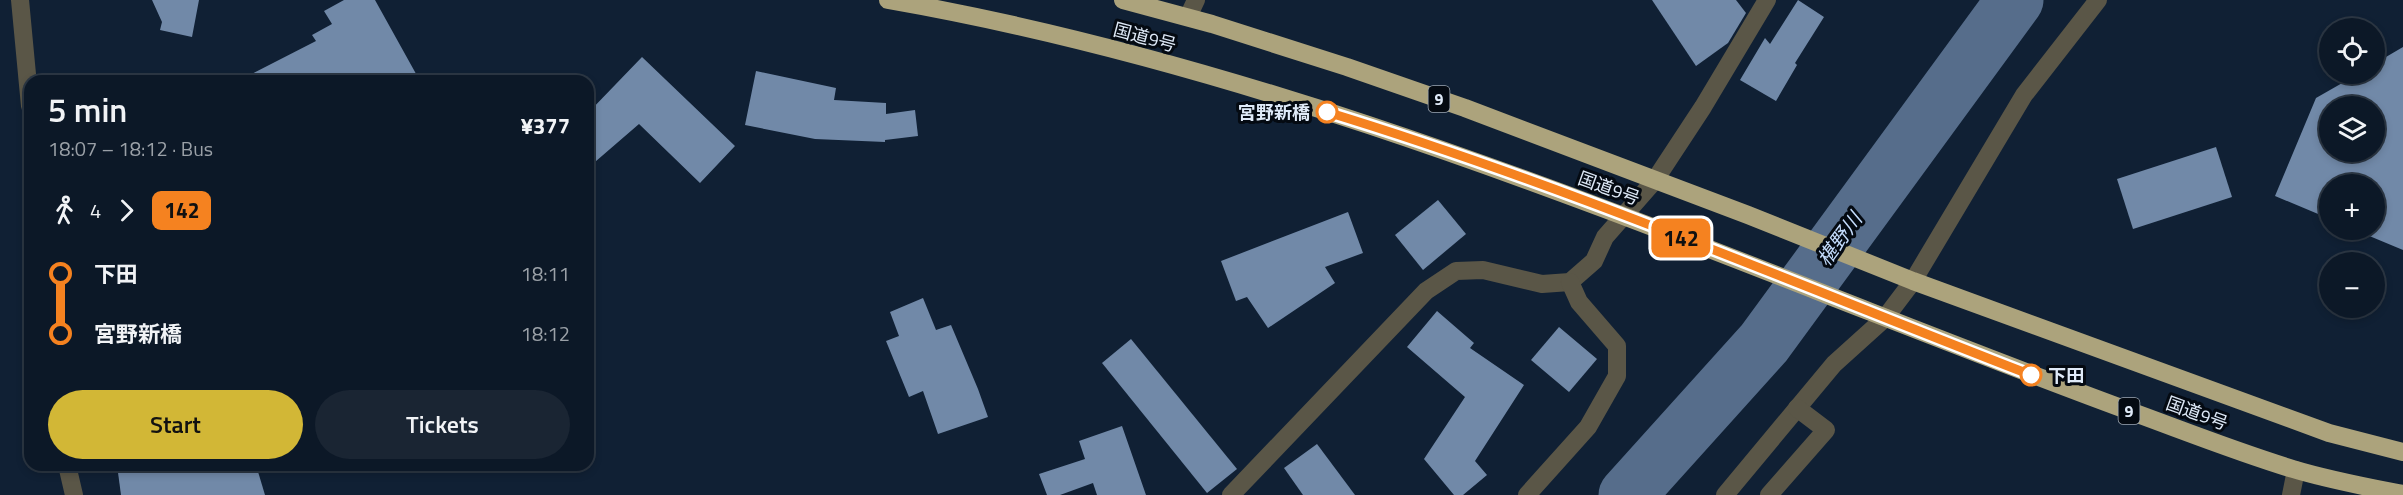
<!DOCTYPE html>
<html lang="en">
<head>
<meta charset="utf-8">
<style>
	:root { --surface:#0c1827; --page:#1a2533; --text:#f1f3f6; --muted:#9aa0a7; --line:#2c3744; --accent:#d2b736 }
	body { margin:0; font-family:"Titillium Web","Noto Sans JP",sans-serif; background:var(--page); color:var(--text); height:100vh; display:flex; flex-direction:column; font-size:22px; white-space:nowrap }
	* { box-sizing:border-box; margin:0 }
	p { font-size:20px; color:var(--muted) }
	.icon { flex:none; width:33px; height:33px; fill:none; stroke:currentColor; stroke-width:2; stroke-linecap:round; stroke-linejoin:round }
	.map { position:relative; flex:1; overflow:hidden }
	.side { position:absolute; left:24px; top:75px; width:570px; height:396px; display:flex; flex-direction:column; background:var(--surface); border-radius:18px; box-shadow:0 3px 9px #0003,0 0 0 2px var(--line) }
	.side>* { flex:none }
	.badge { padding:0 12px; border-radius:9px; font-size:21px; line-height:39px }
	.fabs { position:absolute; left:2319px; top:18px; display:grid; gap:12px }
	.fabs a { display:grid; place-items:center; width:66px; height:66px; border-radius:50%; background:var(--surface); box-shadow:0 3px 9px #0003,0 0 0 2px var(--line); font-size:30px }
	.map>.badge { position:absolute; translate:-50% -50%; box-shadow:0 0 0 3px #fff }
	.legs { display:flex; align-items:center; gap:9px; height:66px; padding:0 24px; font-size:20px }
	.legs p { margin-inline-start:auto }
	.head { display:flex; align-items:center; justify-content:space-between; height:102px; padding:0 24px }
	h1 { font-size:33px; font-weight:600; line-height:45px }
	.cta { display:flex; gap:12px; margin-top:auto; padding:12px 24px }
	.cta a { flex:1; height:69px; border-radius:36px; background:var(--accent); color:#111; font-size:24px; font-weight:600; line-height:69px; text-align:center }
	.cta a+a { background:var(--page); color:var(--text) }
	ul { padding:0 24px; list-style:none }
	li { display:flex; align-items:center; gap:21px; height:60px; font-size:22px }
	li i { display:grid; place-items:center; width:9px; height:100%; margin:0 8px; background:currentColor }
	li i::after { content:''; width:15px; height:15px; margin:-8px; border:4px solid; border-radius:50%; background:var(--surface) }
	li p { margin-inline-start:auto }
	li:first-child i { background:linear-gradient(#0000 50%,currentColor 0) }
	li:last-child i { background:linear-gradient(currentColor 50%,#0000 0) }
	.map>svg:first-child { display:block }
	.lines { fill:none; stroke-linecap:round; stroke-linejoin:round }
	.river { stroke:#566d8b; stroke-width:57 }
	.building { fill:#7189a8; fill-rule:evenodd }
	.minor { stroke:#5a5647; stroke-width:18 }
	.highway { stroke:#aca37c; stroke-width:18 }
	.line-1-casing { stroke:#fff; stroke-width:14 }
	.line-1 { stroke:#f58220; stroke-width:9 }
	.stop-1-dot { fill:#fff; stroke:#f58220; stroke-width:3 }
	.labels { text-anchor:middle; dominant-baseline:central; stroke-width:6; stroke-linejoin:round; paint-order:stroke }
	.shield { fill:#040a12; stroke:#9da7b3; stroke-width:1.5 }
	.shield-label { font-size:16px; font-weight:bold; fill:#dfeaf8 }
	.street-label { font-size:18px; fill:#dfeaf8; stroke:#040a12 }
	.stop-label { font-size:18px; font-weight:bold; fill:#dfeaf8; stroke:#040a12; text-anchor:end }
	.water-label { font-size:20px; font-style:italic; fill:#c4dcfc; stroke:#040a12 }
</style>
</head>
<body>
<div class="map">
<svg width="2403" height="495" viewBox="0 0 2403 495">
	<rect width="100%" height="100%" fill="#102034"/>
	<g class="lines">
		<!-- river -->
		<polyline class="river" points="1627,495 1764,343 2015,0"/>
	</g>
	<!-- building -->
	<g class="building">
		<polygon points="152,0 199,0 192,37 160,30 162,22"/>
		<polygon points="344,0 375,0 420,81 238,81 316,41 312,35 332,24 324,11"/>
		<polygon points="1652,0 1736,0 1746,13 1728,43 1696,66"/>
		<polygon points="1798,0 1824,17 1795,63 1797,65 1776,101 1740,80 1765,38 1770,44"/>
		<path d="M 2403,47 L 2403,250 L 2355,230 L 2374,230 L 2374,184 L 2330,184 L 2330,219 L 2275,196 L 2316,98 L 2358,74 L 2374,74 L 2374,64 ZM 2330,106 L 2374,106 L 2374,152 L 2330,152 Z"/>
		<polygon points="642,57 735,146 700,183 639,124 588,168 588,113"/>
		<polygon points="756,71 836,88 834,100 886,103 886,114 915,110 918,136 885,140 885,142 815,139 745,125"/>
		<polygon points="2216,147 2232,197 2133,229 2117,179"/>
		<polygon points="1438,200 1466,234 1423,270 1395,235"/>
		<polygon points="1348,212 1363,253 1325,267 1335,283 1268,328 1247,297 1236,301 1221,261"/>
		<polygon points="923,298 936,330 951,325 978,389 988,417 938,434 923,391 909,397 886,341 899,336 890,312"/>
		<polygon points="1437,311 1474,343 1470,348 1524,385 1475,461 1487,475 1463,495 1454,495 1424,459 1465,397 1407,347"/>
		<polygon points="1559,327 1597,359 1569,392 1531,360"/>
		<polygon points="1131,339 1237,469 1207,493 1102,363"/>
		<polygon points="1122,426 1146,495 1097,495 1093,483 1060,495 1047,495 1039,474 1085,459 1079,441"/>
		<polygon points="1317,444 1355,495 1303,495 1284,468"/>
		<polygon points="117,465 256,465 265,495 121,495"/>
	</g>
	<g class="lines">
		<!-- minor -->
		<g class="minor">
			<polyline points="20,0 30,106"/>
			<polyline points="1188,17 1196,0"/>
			<polyline points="67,465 74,495"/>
			<polyline points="1231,495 1426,291 1456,271 1483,270 1542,284 1570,282 1594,261 1605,237 1655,180 1703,107 1767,0"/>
			<polyline points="1527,495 1588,427 1617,376 1617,346 1579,302 1570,282"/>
			<polyline points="1725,495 1834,364 1885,318 1913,281 2024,95 2098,0"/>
			<polyline points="1769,495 1826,430 1797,408"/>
			<polyline points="2291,495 2296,470"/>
		</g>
		<!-- highway -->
		<g class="highway">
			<path d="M 888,0 C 1215,57 1527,177 1835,298 C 1935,337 2034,376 2135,413 C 2187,432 2240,453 2293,469 C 2329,480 2367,487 2403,494"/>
			<polyline points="1123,0 1212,24 1347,67 1465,108 1748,215 1913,281 2329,433 2403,452"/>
		</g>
	</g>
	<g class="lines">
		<!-- line-1 casing -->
		<g class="line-1-casing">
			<path id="line-1" d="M 1327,112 C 1566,185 1798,285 2031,375"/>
		</g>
		<!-- line-1 -->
		<use href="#line-1" class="line-1"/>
	</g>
	<!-- markers -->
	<g class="stop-1-dot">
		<circle cx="1327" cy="112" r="10"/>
		<circle cx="2031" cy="375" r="10"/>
	</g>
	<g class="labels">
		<!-- shield labels -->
		<g class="shield">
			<rect x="1428.5" y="86" width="21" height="26" rx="4.5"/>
			<rect x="2118.5" y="398" width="21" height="26" rx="4.5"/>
		</g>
		<g class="shield-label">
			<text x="1439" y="99">9</text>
			<text x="2129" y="411">9</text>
		</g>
		<!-- street labels -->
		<g class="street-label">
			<text transform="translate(1145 37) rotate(15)">国道9号</text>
			<text transform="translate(1609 188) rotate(20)">国道9号</text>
			<text transform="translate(2197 413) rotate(20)">国道9号</text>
		</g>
		<!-- stop labels -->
		<g class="stop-label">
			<text x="1310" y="112">宮野新橋</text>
			<text x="2048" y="375" text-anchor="start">下田</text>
		</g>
		<!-- water labels -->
		<g class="water-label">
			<text transform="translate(1839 239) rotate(-54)">椹野川</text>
		</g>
	</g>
</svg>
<div class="fabs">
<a><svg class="icon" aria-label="locate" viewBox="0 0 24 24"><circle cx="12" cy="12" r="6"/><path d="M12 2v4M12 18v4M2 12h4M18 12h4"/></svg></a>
<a><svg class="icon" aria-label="layers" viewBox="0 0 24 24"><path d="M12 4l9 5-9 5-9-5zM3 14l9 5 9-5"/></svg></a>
<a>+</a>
<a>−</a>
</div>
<b class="badge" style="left:1681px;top:238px;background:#f58220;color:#111">142</b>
<section class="side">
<div class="head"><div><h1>5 min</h1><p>18:07 – 18:12 · Bus</p></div><b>¥377</b></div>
<div class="legs"><svg class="icon" aria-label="walk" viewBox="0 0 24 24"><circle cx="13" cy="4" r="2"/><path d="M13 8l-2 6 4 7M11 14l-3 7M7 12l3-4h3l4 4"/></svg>4<svg class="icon" aria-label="forward" viewBox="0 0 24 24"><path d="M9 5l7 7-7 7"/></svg><b class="badge" style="background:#f58220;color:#111">142</b></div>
<ul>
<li><i style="color:#f58220"></i><b>下田</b><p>18:11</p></li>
<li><i style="color:#f58220"></i><b>宮野新橋</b><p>18:12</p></li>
</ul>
<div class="cta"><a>Start</a><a>Tickets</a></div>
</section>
</div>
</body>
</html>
